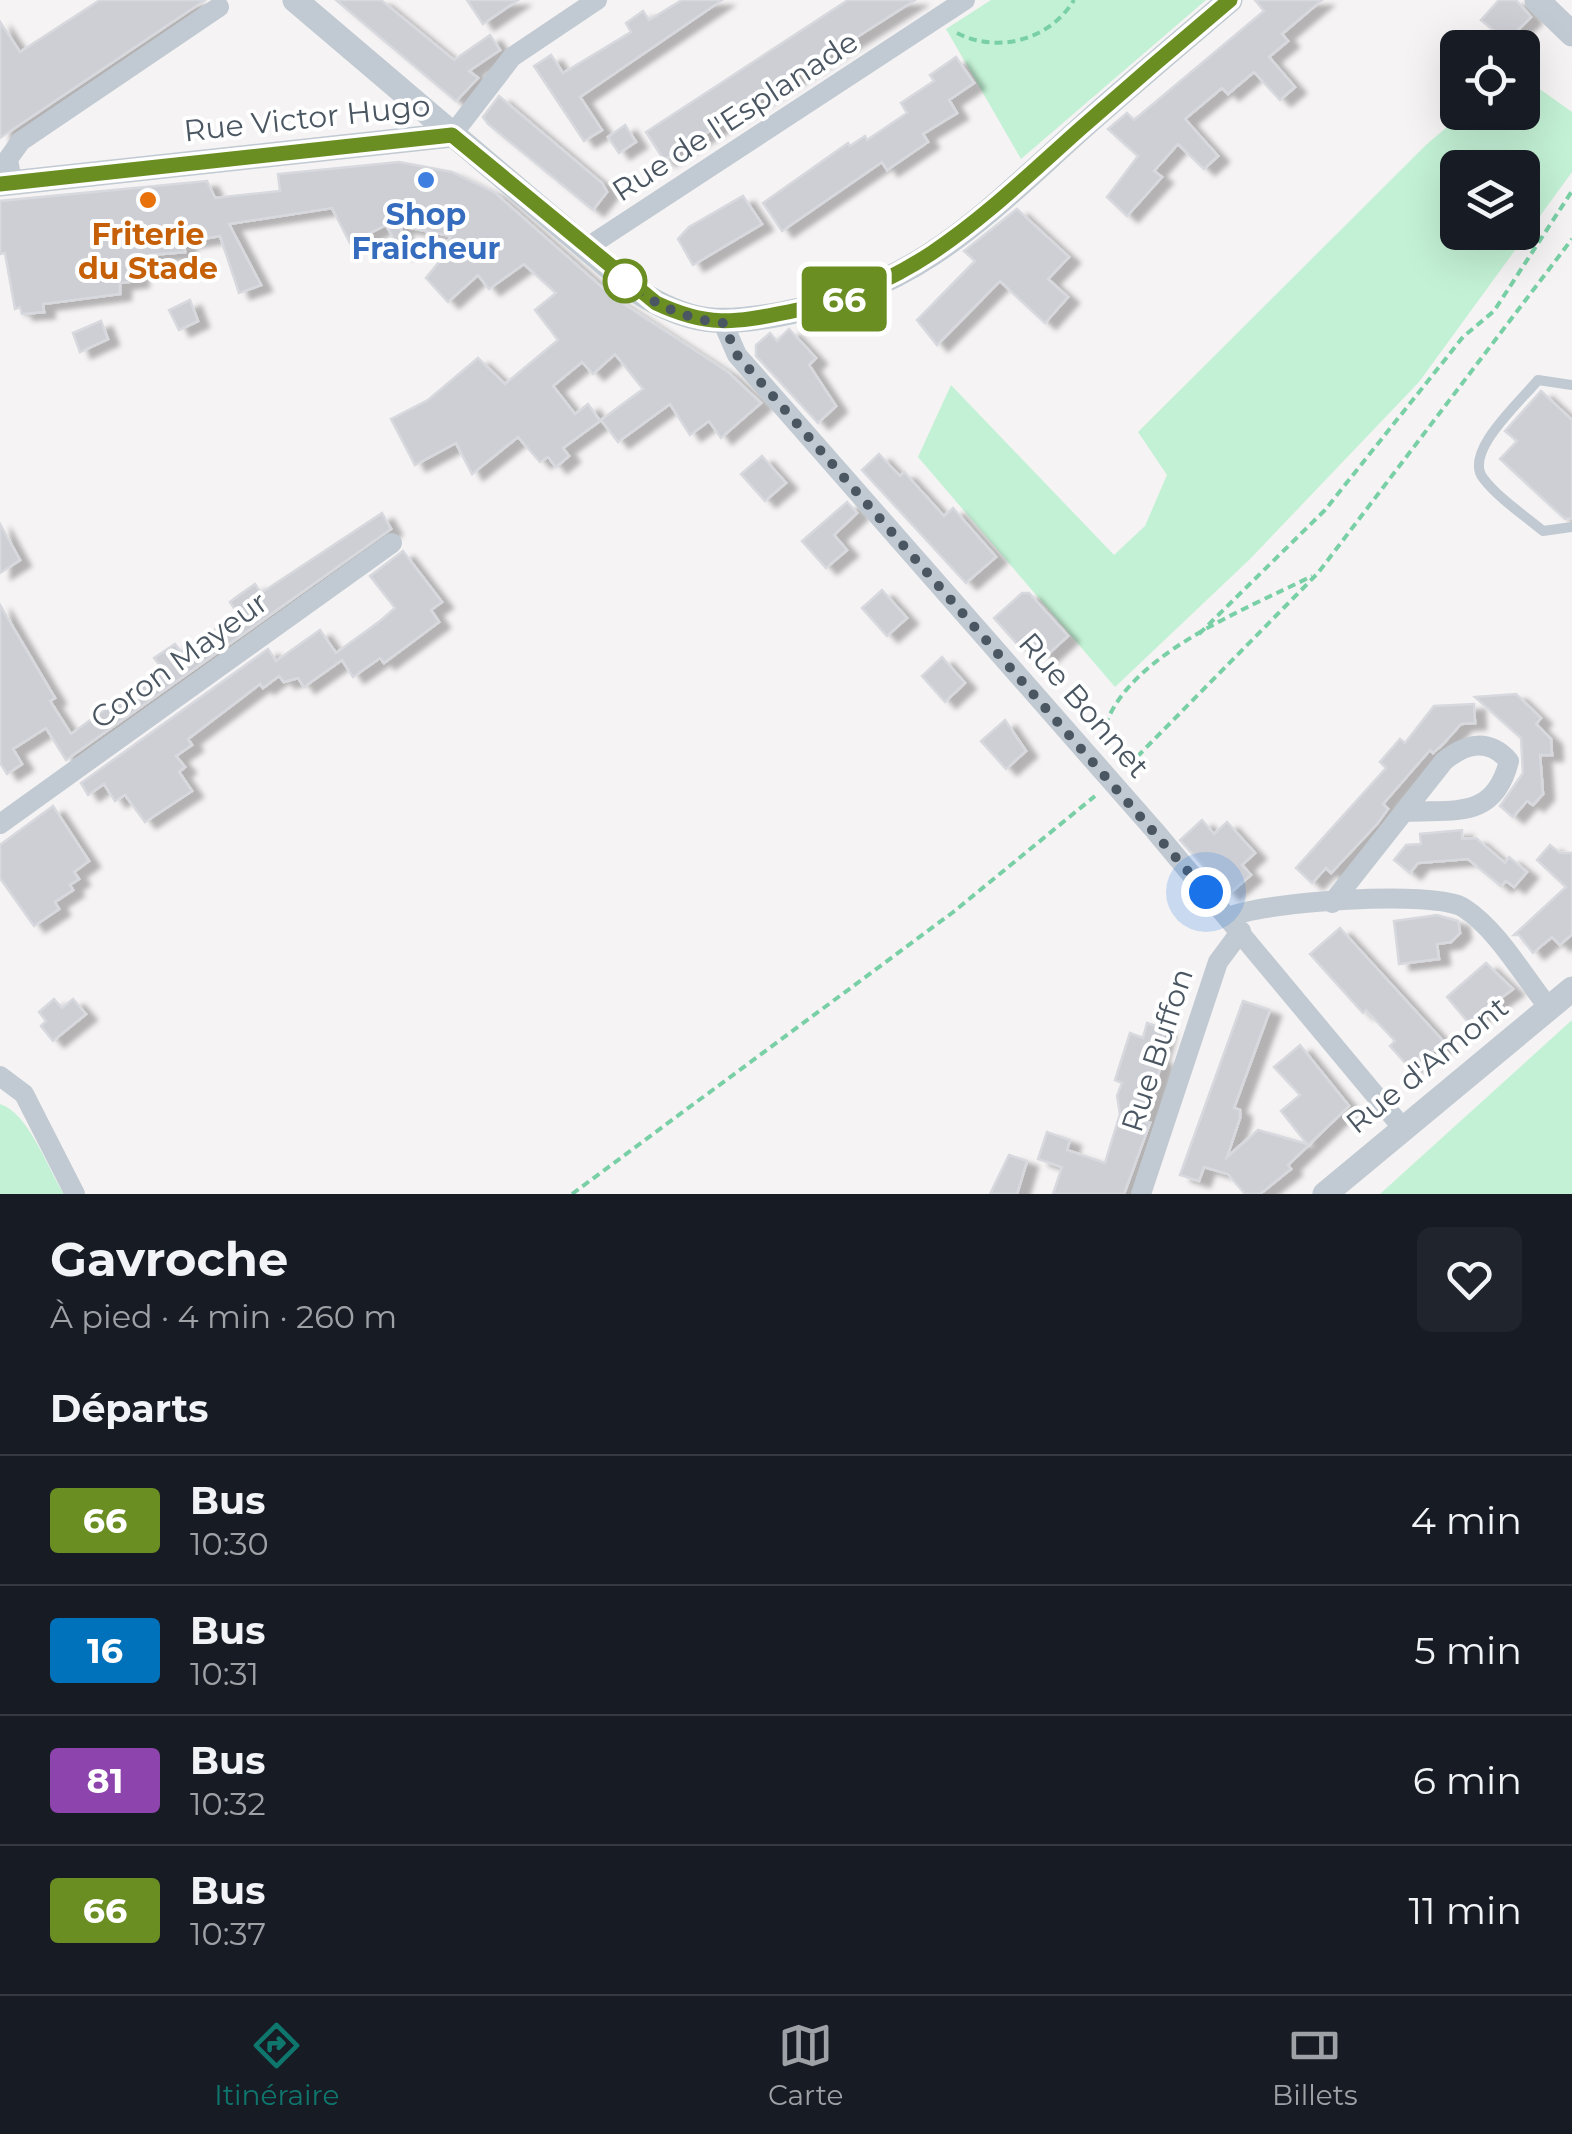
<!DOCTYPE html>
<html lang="fr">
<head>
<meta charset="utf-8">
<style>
	:root { --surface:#171b24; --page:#20242c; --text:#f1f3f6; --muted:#9ea1a6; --line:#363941; --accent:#0f766e }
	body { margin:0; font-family:Montserrat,sans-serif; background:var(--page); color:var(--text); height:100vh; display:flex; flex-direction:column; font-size:38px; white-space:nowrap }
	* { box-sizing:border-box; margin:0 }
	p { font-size:32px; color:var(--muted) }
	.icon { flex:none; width:55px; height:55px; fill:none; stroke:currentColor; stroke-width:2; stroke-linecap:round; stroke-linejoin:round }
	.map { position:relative; height:1194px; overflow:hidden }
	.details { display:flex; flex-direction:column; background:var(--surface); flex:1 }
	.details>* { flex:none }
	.badge { padding:0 20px; border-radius:8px; font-size:35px; line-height:65px }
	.buttons { position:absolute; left:1440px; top:30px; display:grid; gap:20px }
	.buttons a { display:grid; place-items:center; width:100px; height:100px; border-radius:15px; background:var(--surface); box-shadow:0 10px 40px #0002; font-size:50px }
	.you { position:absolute; width:50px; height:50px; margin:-25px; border:8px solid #fff; border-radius:50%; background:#1a73e8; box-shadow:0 0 0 15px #1a73e833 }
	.map>.badge { position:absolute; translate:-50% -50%; box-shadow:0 0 0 5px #fff }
	h2 { padding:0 50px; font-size:38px; line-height:90px }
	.round { display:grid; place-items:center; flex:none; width:105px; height:105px; border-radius:15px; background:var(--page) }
	.headline { display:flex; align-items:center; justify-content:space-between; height:170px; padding:0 50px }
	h1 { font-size:48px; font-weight:700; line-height:75px }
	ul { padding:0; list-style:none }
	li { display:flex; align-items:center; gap:30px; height:130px; padding:0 50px; border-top:2px solid var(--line) }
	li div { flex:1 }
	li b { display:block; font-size:38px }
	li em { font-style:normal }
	li .badge { min-width:110px; font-weight:700; text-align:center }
	.tab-bar { display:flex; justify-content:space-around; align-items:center; height:140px; border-top:2px solid var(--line); background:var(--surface); font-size:28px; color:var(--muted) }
	.tab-bar a { display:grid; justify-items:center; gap:5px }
	.tab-bar .active { color:var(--accent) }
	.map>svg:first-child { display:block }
	.green { fill:#c3f1d5; fill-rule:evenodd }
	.building { fill:#cdcfd5; stroke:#d7d9de; stroke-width:2.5; filter:url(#shadow) }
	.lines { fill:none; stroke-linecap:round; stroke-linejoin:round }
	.path { stroke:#7ad0a6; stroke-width:4; stroke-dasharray:8 5; stroke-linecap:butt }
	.service { stroke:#c1cad2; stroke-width:10 }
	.minor { stroke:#c1cad2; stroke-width:20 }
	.tertiary { stroke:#c1cad2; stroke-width:25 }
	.line-casing { stroke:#fff; stroke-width:22 }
	.line { stroke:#6b8e23; stroke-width:15 }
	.walk { stroke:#4a5661; stroke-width:10; stroke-dasharray:0 18 }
	.shop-dot { fill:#3f7fe0; stroke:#fff; stroke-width:4 }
	.food-dot { fill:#e8710a; stroke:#fff; stroke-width:4 }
	.stop-dot { fill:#fff; stroke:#6b8e23; stroke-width:5 }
	.labels { text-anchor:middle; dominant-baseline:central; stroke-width:8; stroke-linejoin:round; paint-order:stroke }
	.street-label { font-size:30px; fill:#4a5661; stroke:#fff }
	.shop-label { font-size:30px; font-weight:bold; fill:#366cbe; stroke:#fff }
	.food-label { font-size:30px; font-weight:bold; fill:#c56008; stroke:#fff }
</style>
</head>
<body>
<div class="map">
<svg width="1572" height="1194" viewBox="0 0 1572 1194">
	<defs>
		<filter id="shadow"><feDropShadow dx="11" dy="6" stdDeviation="2.5" flood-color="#0004"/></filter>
	</defs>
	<rect width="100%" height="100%" fill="#f5f3f3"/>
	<!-- green -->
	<g class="green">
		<polygon points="991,0 1206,0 1021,159 946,29"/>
		<path d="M 1523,77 L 1572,112 L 1572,172 L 1419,382 L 1250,559 L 1115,687 L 918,457 L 951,385 L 1114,555 L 1145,526 L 1167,475 L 1138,432 L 1427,144 L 1464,113 L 1522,112 ZM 1458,168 L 1522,168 L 1522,232 L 1458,232 Z"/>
		<polygon points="1572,1020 1572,1194 1380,1194"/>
		<path d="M 0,1104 C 29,1113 47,1168 64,1194 L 0,1194 Z"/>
	</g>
	<!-- building -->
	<g class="building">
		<polygon points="100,0 205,0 0,138 0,22 20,52"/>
		<polygon points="336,0 381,0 454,60 490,35 500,50 469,71 478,78 456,101"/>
		<polygon points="467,0 518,0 483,24"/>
		<polygon points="682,0 722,0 580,97 602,130 584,141 534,66 551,55 563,73 631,32 626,23 643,11 649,20"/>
		<polygon points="848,0 915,0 664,160 646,132"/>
		<polygon points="1255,0 1322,0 1282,34 1288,41 1269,57 1295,87 1280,100 1254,72 1228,94 1222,88 1185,119 1218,156 1204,169 1178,144 1154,171 1162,177 1127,216 1107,197 1138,156 1108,129 1127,113 1134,120 1264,11"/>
		<polygon points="1499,0 1516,0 1531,17 1507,41 1481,20"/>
		<polygon points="956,57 974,83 949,100 957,113 923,134 928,142 887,170 882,162 782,231 763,203 848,143 850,146 865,136 867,140 907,113 901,103 934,81 930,75"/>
		<polygon points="499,96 602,183 607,192 593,210 488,124 483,117"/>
		<polygon points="625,125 636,142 619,153 608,137"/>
		<polygon points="399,162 452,172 494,192 613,297 728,372 761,403 721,438 709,421 690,435 670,404 618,442 601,420 643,389 615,354 593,374 582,362 553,386 575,414 588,404 600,421 563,448 569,456 556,467 548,457 540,462 518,437 472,474 456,443 415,465 391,419 428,400 478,358 505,384 558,340 535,310 556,293 524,264 489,289 478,275 448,302 426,278 451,247 447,244 451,236 401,226 402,254 386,225 350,243 332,208 229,224 261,285 239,293 220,236 184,242 185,252 150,255 151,264 136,264 138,281 120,283 120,294 43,304 44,312 22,314 20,307 15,309 5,253 0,254 0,201 207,181 215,198 280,191 278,174"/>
		<polygon points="743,196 762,224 693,265 678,239 689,227"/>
		<polygon points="1017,209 1069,257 1048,279 1068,297 1045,323 1000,281 937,345 917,320 975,261 964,251"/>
		<polygon points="190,300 198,321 179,330 169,310"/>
		<polygon points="101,321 108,339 80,352 73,333"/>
		<polygon points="789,329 816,358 809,365 836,406 818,423 756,356 756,345 770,333 777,341"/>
		<polygon points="1541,391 1572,420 1572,518 1565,519 1500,459 1517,441 1505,431"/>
		<polygon points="879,454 900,476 904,472 944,516 953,508 996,557 966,583 862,470"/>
		<polygon points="762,456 786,483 765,501 741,474"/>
		<polygon points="847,502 857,513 834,535 847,550 826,568 802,541"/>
		<polygon points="382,513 391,529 66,760 46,728 13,749 22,764 7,774 0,763 0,605 55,698 50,701 71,734 162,668 154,658 175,644 181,652 238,614 230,602 239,595 255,584 261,593"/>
		<polygon points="0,524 20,560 0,573"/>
		<polygon points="403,551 442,602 431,610 439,622 384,663 380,658 353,677 342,660 304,687 298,678 284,682 279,676 263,688 260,684 188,739 192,745 176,756 185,767 179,772 192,791 145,822 125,795 115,801 104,784 88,795 81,783 268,649 276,661 320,630 336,653 380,621 395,608 370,576"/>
		<polygon points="882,590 907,618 887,636 862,608"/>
		<polygon points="1022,593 1029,593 1068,636 1045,657 1029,639 1020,647 994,618"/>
		<polygon points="942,657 965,683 945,702 922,676"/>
		<polygon points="1516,694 1541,718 1536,724 1551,739 1552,755 1540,755 1543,794 1533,805 1527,801 1513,817 1500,806 1523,773 1521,738 1475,697"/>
		<polygon points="1474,704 1475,723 1461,724 1443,744 1433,753 1430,750 1383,804 1388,809 1377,824 1331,873 1326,868 1312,883 1296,868 1386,768 1380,762 1400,739 1405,743 1434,706"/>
		<polygon points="1005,720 1026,751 1006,769 981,741"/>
		<polygon points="53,806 89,861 74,872 79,879 70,885 73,890 55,902 59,909 34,926 0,878 0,845"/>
		<polygon points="1202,820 1214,834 1227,822 1255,853 1242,865 1251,875 1229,894 1180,840"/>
		<polygon points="1462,830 1462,839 1476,838 1505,863 1509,857 1527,872 1514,887 1506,881 1501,886 1468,859 1418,863 1410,873 1394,860 1406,845 1421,844 1420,834"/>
		<polygon points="1550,845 1560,853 1572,853 1572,934 1560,945 1552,937 1533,953 1519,935 1514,935 1566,887 1537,860"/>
		<polygon points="1437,915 1458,921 1460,933 1451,942 1437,944 1439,959 1399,964 1394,921"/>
		<polygon points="1340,928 1444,1042 1430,1054 1427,1051 1409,1067 1390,1046 1395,1041 1366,1010 1363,1013 1310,954"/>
		<polygon points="1486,963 1513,989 1468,1022 1447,997"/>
		<polygon points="54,999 62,1008 73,999 86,1014 53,1041 41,1026 46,1021 39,1012"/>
		<polygon points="1243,1001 1270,1010 1234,1108 1240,1110 1240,1118 1227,1157 1258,1130 1307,1144 1281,1111 1300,1095 1274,1067 1300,1045 1349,1106 1288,1165 1291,1169 1260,1194 1245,1194 1228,1174 1204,1167 1199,1181 1180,1175"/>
		<polygon points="1147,1023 1165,1029 1157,1058 1162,1060 1146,1122 1150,1123 1124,1194 1053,1194 1062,1167 1038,1159 1047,1132 1070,1140 1067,1150 1105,1163 1120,1114 1117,1096 1122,1083 1115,1080 1122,1058 1130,1033 1143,1038"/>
		<polygon points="1009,1155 1027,1161 1017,1194 990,1194"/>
	</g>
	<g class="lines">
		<!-- path -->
		<g class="path">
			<path d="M 957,33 C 998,54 1050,40 1074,0"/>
			<polyline points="1199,634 1325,510 1463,337 1494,311 1572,191"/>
			<path d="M 1102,738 C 1117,658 1245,610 1312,576"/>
			<polyline points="1128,766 1318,573 1572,239"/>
			<polyline points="572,1194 952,913 1095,796"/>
		</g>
		<!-- service -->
		<path class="service" d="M 1572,385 L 1538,380 C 1521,401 1463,452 1483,478 C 1498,498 1524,515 1543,531 L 1572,527"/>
		<!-- minor -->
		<g class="minor">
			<polyline points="452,135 512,57 597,0"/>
			<polyline points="12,183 8,159 21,141 219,7"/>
			<polyline points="586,248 965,0"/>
			<polyline points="723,323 737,355 1155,831 1401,1126"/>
			<polyline points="0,824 392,543"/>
			<path d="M 1332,903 L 1444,761 C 1466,743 1489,738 1509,761 C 1494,820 1456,809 1406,812"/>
			<path d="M 1229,917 C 1261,902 1435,889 1464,908 C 1498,930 1524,977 1549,1008"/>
			<polyline points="0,1076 24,1094 75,1194"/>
			<polyline points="1141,1194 1218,962 1241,931"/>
		</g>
		<!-- tertiary -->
		<g class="tertiary">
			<path d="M 295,0 L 637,291 C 690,325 721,325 781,314 C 921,287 984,215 1086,124 C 1133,82 1182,41 1230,0"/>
			<polyline points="1537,0 1572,34"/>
			<polyline points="0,184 452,135"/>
			<polyline points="1325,1194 1572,989"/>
		</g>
	</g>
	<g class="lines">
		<!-- line casing -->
		<g class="line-casing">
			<path id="line" d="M 0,184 L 452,135 L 656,303 C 707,327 733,323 788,312 C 915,288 987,212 1080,129 C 1130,85 1180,42 1230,0"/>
		</g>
		<!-- line -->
		<use href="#line" class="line"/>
		<!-- walk -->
		<path class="walk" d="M 625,281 C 654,305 685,319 723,323 L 737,355 L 1206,892"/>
	</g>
	<!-- markers -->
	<circle class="shop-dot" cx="426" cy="180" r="10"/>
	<circle class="food-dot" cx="148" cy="200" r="10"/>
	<circle class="stop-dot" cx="625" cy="281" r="20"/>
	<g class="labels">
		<!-- street labels -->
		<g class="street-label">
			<text transform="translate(735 116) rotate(-33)">Rue de l'Esplanade</text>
			<text transform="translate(307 118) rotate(-6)">Rue Victor Hugo</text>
			<text transform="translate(179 660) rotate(-36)">Coron Mayeur</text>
			<text transform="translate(1084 705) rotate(49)">Rue Bonnet</text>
			<text transform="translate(1157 1050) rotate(-72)">Rue Buffon</text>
			<text transform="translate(1427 1065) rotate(-39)">Rue d'Amont</text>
		</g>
		<!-- shop labels -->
		<g class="shop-label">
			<text x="426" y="214">Shop<tspan x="426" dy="34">Fraicheur</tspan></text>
		</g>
		<!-- food labels -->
		<g class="food-label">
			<text x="148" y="234">Friterie<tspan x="148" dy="34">du Stade</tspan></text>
		</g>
	</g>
</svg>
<div class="buttons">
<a><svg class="icon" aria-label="locate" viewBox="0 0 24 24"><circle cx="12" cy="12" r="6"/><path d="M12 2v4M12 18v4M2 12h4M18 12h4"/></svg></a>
<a><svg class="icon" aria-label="layers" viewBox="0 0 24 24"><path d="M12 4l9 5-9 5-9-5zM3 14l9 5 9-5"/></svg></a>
</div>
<div class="you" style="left:1206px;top:892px"></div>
<b class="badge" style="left:844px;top:299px;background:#6b8e23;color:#fff">66</b>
</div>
<section class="details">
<div class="headline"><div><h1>Gavroche</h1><p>À pied · 4 min · 260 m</p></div><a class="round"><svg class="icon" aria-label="heart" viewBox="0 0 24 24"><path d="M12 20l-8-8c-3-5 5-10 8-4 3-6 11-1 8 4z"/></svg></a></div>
<h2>Départs</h2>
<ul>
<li><span class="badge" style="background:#6b8e23;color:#fff">66</span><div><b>Bus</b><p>10:30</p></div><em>4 min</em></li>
<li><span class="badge" style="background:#0072bc;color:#fff">16</span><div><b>Bus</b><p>10:31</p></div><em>5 min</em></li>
<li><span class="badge" style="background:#8e44ad;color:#fff">81</span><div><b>Bus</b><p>10:32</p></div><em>6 min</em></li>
<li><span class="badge" style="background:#6b8e23;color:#fff">66</span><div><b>Bus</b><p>10:37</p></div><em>11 min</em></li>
</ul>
</section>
<nav class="tab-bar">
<a class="active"><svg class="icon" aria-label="directions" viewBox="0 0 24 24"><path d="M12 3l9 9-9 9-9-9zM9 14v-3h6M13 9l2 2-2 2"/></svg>Itinéraire</a>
<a><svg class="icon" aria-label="map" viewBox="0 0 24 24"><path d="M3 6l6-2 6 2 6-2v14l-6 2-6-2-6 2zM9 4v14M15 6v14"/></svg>Carte</a>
<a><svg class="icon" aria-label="tickets" viewBox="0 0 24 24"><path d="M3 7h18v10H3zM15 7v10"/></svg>Billets</a>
</nav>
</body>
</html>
